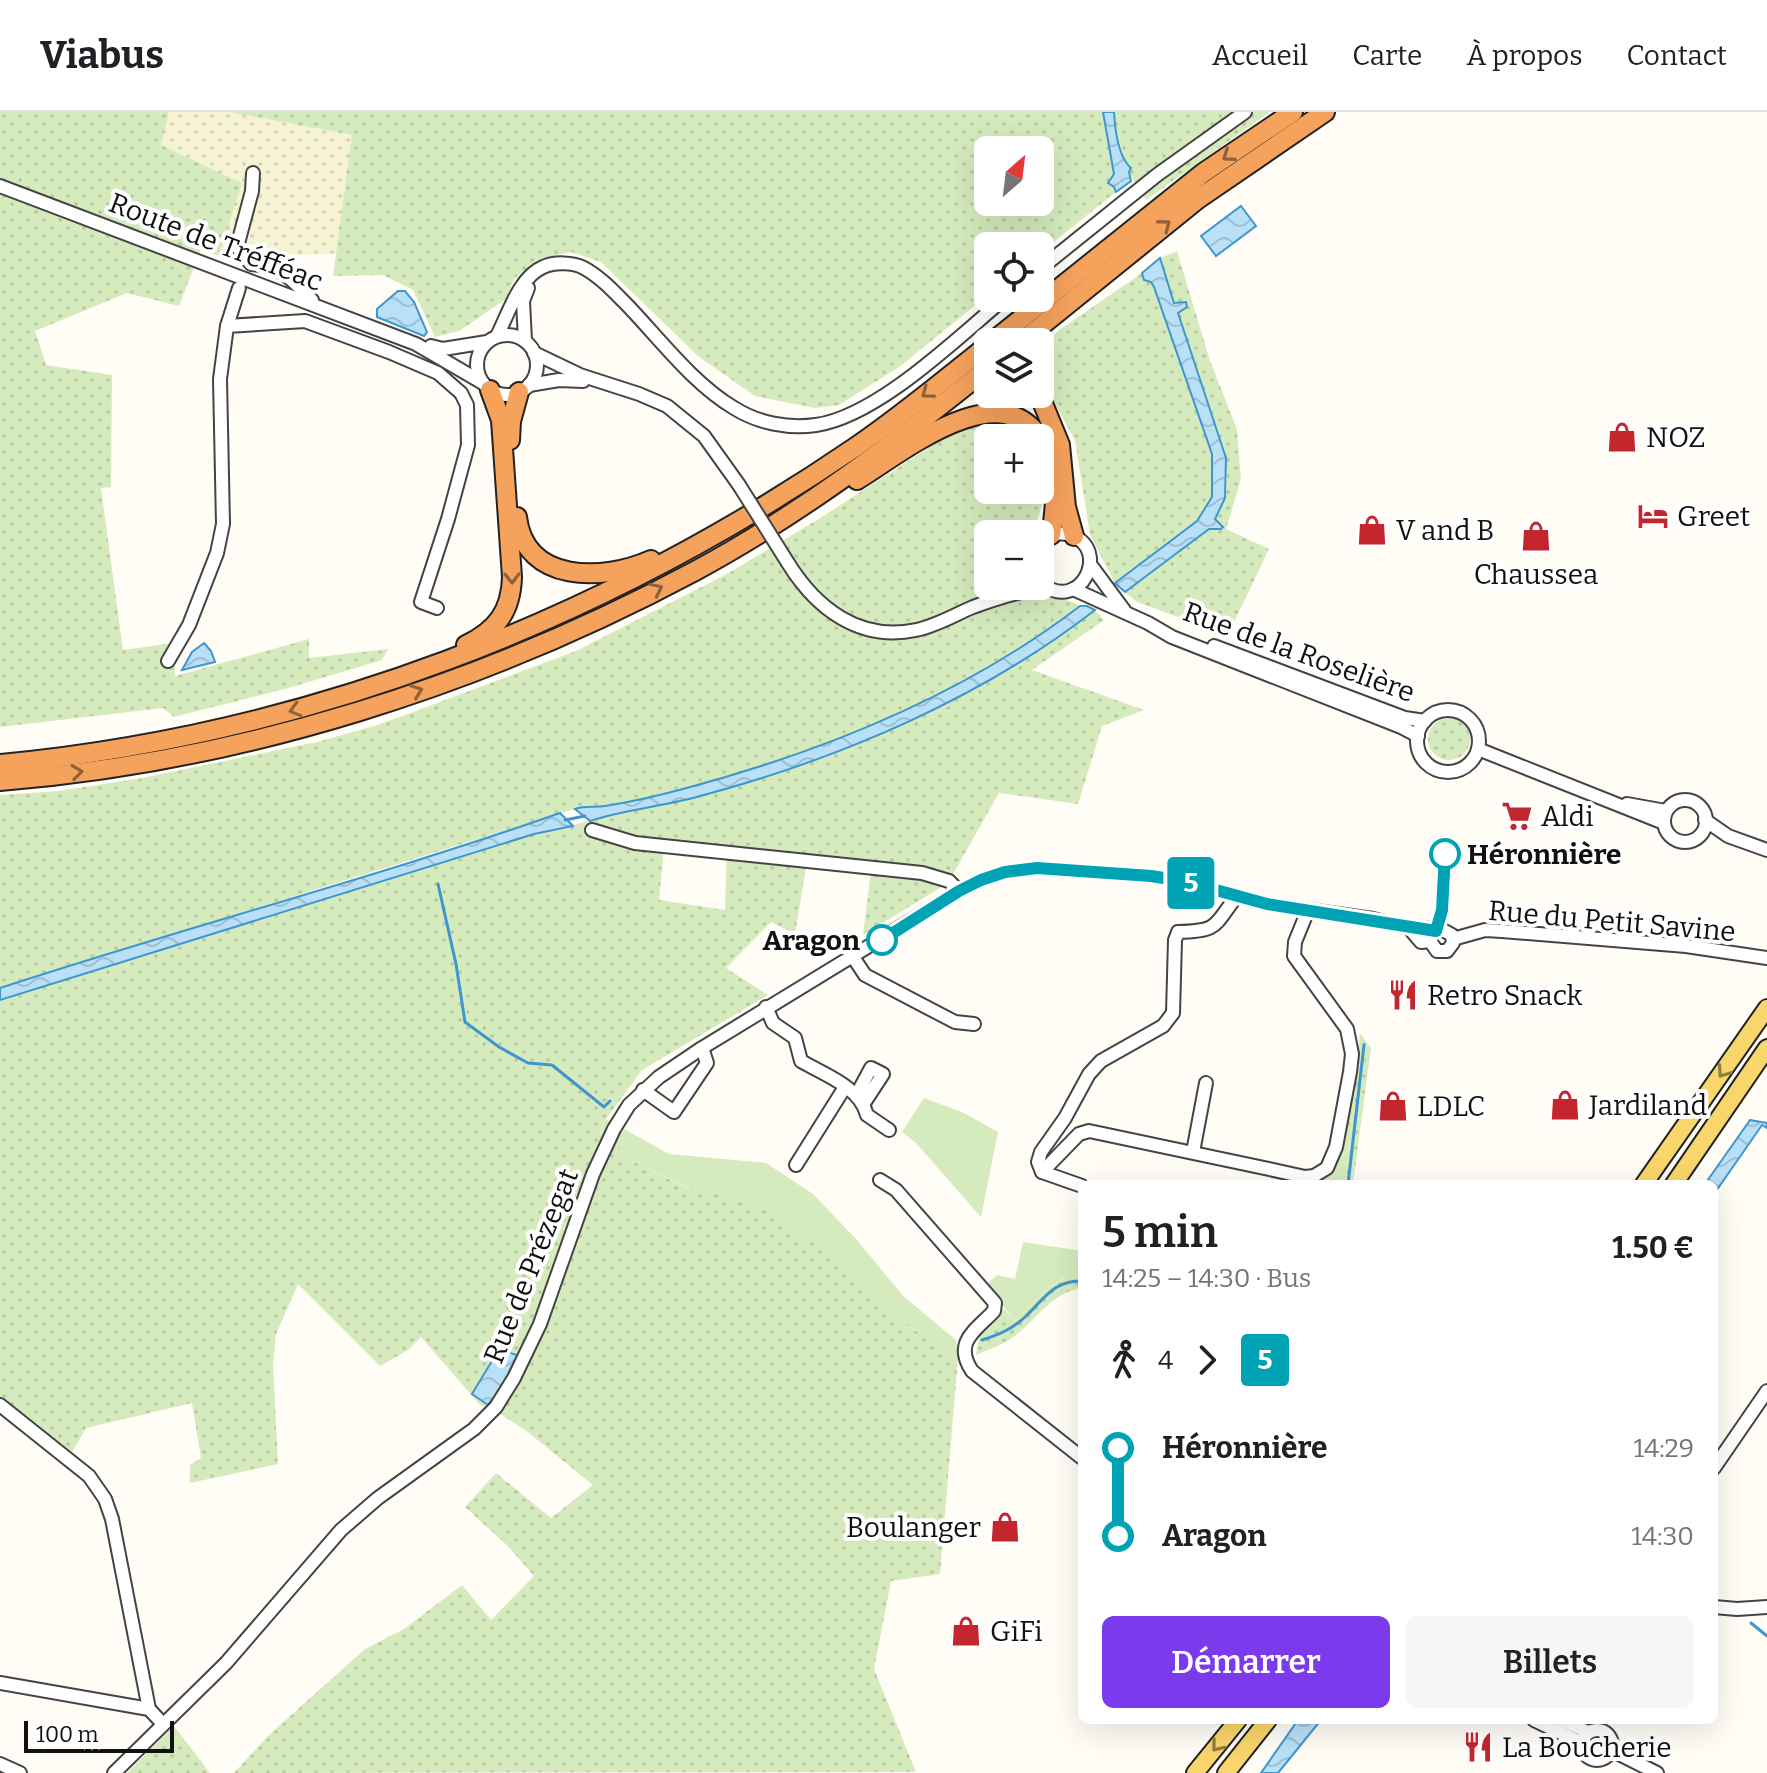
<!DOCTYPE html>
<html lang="fr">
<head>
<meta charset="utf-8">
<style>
	:root { --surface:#fff; --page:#f6f6f6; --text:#202124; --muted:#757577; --line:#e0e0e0; --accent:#7c3aed }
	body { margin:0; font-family:Bitter,serif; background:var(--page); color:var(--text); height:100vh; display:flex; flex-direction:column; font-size:30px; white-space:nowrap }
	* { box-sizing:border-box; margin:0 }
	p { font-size:26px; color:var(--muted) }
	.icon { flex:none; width:44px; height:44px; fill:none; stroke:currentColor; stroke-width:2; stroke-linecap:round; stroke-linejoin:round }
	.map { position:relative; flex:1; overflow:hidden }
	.side { position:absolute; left:1078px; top:1068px; width:640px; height:544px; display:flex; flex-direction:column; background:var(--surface); border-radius:12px; box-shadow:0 8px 32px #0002 }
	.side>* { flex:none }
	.badge { padding:0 16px; border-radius:6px; font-size:28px; line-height:52px }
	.needle { width:52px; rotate:28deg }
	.buttons { position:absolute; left:974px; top:24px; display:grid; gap:16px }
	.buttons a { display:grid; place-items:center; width:80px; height:80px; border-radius:12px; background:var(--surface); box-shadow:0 8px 32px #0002; font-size:40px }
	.scale { position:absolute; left:24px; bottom:20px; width:150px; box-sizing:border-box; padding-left:8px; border:4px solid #111; border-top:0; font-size:22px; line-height:28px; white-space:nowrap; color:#111; -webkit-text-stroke:6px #fff; paint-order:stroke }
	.map>.badge { position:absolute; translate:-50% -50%; box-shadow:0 0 0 4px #fff }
	.legs { display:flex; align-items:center; gap:12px; height:88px; padding:0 24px; font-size:26px }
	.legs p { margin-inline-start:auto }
	.summary { display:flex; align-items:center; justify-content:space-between; height:136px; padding:0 24px }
	h1 { font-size:44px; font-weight:600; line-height:60px }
	.cta { display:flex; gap:16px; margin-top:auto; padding:16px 24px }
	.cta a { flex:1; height:92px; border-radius:12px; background:var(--accent); color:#fff; font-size:32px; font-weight:600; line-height:92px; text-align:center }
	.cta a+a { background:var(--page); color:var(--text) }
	ul { padding:0 24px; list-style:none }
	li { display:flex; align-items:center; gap:28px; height:88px; font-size:30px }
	li i { display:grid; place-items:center; width:12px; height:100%; margin:0 10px; background:currentColor }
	li i::after { content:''; width:20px; height:20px; margin:-10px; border:6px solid; border-radius:50%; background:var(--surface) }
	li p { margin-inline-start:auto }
	li:first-child i { background:linear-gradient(#0000 50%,currentColor 0) }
	li:last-child i { background:linear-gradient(currentColor 50%,#0000 0) }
	header { display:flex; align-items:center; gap:48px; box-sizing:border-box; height:112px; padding:0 40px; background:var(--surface); border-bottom:2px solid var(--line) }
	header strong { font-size:38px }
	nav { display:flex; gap:44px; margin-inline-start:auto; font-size:28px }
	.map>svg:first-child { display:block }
	.farmland { fill:url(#farmland-dots) }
	.grass { fill:url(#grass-dots); fill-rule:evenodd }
	.garden { fill:#d5ebbd }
	.water { fill:url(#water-waves); stroke:#3f96cf; stroke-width:2 }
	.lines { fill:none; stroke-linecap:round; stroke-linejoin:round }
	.stream { stroke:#3f96cf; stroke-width:3 }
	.minor-casing { stroke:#444; stroke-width:16 }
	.major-casing { stroke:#222; stroke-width:20 }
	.highway-casing { stroke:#222; stroke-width:22 }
	.minor { stroke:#fff; stroke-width:12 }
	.major { stroke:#f9d66b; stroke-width:16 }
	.highway { stroke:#f5a25d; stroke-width:18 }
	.minor-bridge-casing { stroke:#444; stroke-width:16; stroke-linecap:butt }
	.minor-bridge { stroke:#fff; stroke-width:12 }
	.oneway { stroke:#8e613b }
	.oneway2 { stroke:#917d42 }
	.line-1-casing { stroke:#fff; stroke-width:18 }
	.line-1 { stroke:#00a3b4; stroke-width:12 }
	.stop-1-dot { fill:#fff; stroke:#00a3b4; stroke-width:4 }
	.labels { text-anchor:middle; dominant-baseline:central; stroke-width:8; stroke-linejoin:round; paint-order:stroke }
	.street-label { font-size:28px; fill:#111; stroke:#fff }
	.poi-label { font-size:28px; fill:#111; stroke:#fff; text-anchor:start }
	.stop-label { font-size:28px; font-weight:bold; fill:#111; stroke:#fff; text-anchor:start }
</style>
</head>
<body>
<header>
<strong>Viabus</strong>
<nav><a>Accueil</a><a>Carte</a><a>À propos</a><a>Contact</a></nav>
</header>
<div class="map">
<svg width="1767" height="1661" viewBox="0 0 1767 1661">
	<defs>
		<pattern id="farmland-dots" width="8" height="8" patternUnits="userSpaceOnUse" patternTransform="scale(2)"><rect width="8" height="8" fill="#f6f3d4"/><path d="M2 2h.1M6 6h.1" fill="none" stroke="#d2cfb5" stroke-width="1.8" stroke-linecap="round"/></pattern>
		<pattern id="grass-dots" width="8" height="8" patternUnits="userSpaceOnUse" patternTransform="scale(2)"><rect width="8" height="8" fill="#d5ebbd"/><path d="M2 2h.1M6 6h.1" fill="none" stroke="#b6c8a1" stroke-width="1.8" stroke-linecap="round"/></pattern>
		<pattern id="water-waves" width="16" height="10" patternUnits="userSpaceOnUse" patternTransform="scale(2)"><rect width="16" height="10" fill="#b9e0f7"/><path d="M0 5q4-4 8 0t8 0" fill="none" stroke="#9ebfd3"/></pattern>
	</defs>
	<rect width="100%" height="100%" fill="#fffdf5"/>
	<!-- farmland -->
	<polygon class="farmland" points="169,0 230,0 353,23 336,142 298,143 286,166 270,156 259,145 232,149 219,144 242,71 161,33"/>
	<!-- grass -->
	<g class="grass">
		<polygon points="0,0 169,0 161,33 242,71 219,144 201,137 179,194 127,181 35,219 46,253 112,263 111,375 101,376 123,538 174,531 175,564 309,527 309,546 388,537 382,548 292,575 174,605 163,596 0,615"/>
		<path d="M 230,0 L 1103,0 L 1114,62 L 1109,68 L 1116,80 L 1040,141 L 1040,134 L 988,134 L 988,183 L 899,255 L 839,293 L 815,296 L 755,284 L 699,245 L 601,150 L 571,140 L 536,148 L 514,167 L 506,187 L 459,219 L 435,225 L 413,178 L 383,163 L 333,164 L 352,23 ZM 988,38 L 1040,38 L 1040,90 L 988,90 Z"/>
		<path d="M 1114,0 L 1270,0 L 1146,88 C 1127,62 1117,32 1114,0 Z"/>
		<polygon points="1177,139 1210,249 1237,317 1241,367 1226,417 1269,437 1228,523 1137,490 1125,480 1209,417 1221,417 1223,415 1215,407 1227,376 1225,339 1178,201 1187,195 1185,190 1174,191 1160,146"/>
		<polygon points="1142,161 1144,168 1151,170 1154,175 1212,342 1212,385 1197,409 1115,471 1090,423 1075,328 1040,264 1040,248 1041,237 1058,219"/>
		<path d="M 1007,308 L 1031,326 L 988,326 L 988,378 L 1040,378 L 1040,347 C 1049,371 1043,401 1030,422 L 988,422 L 988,474 L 1027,474 C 1042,488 1063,483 1080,494 C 961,581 820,644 677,679 C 653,685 629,690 605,694 C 597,695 590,692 581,695 L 0,876 L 0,683 L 59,679 L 142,666 L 317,630 L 381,612 L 576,539 L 727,462 L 822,405 L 962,314 Z"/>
		<path d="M 1095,498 L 1104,508 L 1032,558 L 1144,598 L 1102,614 L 1078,692 L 999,681 L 948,771 L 863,823 L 872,751 L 808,743 L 795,822 L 771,810 L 726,856 L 768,883 L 642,958 L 606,1007 L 600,1021 L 614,1030 L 629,1047 L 684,1075 L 714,1081 L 777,1102 L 807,1128 L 831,1137 L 892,1200 L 944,1241 L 958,1246 L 940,1462 L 891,1469 L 874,1557 L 916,1660 L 234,1661 L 269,1623 L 365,1537 L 404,1517 L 462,1473 L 491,1508 L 534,1464 L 509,1435 L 465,1395 L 496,1361 L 551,1406 L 593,1373 L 529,1321 L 498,1300 L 480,1293 L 421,1225 L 408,1238 L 380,1254 L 298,1172 L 276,1222 L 273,1253 L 278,1352 L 190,1371 L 190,1353 L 201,1346 L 192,1291 L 86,1316 L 72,1340 L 0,1286 L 0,888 L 534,722 L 714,680 L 811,648 L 882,620 L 952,587 L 1030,543 ZM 661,731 L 727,735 L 725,798 L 659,788 L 663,745 Z"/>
		<circle cx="1449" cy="627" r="21"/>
		<polygon points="1360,921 1371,936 1353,1072 1345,1072 1351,1027 1343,1024 1353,986"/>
		<path d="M 1064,1166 L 1082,1167 L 1082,1176 C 1052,1180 1038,1206 1016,1223 C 1005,1232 989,1237 976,1243 L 979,1225 L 1004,1197 L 1015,1209 L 1046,1178 Z"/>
		<polygon points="174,1614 210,1661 127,1661"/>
	</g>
	<!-- garden -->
	<g class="garden">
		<polygon points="924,986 962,1000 998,1020 981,1105 915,1030 902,1020"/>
		<polygon points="606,1007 669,1042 766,1051 813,1082 857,1128 903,1184 956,1228 958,1246 944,1241 892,1200 831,1137 807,1128 777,1102 714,1081 685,1075 629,1047 614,1030 600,1022"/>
		<polygon points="1343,1024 1351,1026 1345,1072 1316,1072 1335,1053"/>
		<polygon points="1023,1130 1082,1139 1082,1167 1063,1166 1046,1178 1015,1209 986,1173 997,1163 1015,1167"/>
	</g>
	<!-- water -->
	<g class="water">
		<path d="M 1103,0 L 1114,0 C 1115,17 1118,45 1131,56 L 1129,60 L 1131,69 L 1116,80 L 1114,75 L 1108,71 L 1114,62 Z"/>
		<polygon points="1241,94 1256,114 1216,144 1201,124"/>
		<polygon points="1160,146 1174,191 1186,190 1187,195 1178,201 1226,346 1225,386 1215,407 1223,415 1221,417 1209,417 1125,480 1115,471 1197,409 1212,385 1212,342 1154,175 1151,170 1144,168 1142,161"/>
		<polygon points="398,179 405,179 414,190 427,220 424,224 377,205 377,197"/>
		<path d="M 1080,494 L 1087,494 L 1095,498 C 982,586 841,646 704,683 C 667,694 627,697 590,709 L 575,697 C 586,693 594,696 605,694 C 631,690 657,684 683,677 C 822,640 964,583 1080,494 Z"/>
		<polygon points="204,531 211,539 215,550 182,558 192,540"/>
		<path d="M 560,701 L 573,714 L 534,722 L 0,888 L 0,876 C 186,815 375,766 560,701 Z"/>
		<polygon points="1750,1008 1767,1011 1767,1016 1762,1013 1714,1082 1714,1072 1705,1072"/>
		<polygon points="501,1238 520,1244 511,1262 488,1293 472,1282 498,1239"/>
		<polygon points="1298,1608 1321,1608 1278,1661 1261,1661"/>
	</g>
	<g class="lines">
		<!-- stream -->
		<g class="stream">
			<polyline points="565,708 585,704"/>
			<polyline points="438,772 456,852 465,910 499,935 528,951 552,953 604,995 610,989"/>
			<polyline points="1348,1072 1364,933"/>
			<path d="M 982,1228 C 998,1223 1013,1217 1026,1204 C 1044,1187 1054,1168 1082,1169"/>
			<polyline points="1751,1511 1767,1524"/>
		</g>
		<!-- minor casing -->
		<g class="minor-casing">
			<g id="minor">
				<path d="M 253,61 L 252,79 L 237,135 L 251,152 C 285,155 289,166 312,188"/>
				<polyline points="0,74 416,232 483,271"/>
				<polyline points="1040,157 1157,63 1245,0"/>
				<polyline points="227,214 239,176"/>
				<circle cx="507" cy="253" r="30"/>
				<path d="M 497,224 C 508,203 519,165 543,155 C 554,150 573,150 584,156 C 602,166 616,182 630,196 C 662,230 694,272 734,296 C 758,311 788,317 816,313 C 878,304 957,226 1005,186"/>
				<polyline points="525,229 523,189 528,176"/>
				<polyline points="431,234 443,237 487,230"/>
				<polyline points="534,241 580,263 639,282 667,294 704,324 739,373"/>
				<polyline points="529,273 559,268 583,269"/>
				<path d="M 1040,431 C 1049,423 1058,419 1070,423 C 1112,436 1081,502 1042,472"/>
				<path d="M 788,451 C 816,496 859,530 916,518 C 936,514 954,503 973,495 C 997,486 1021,479 1045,475"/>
				<polyline points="1090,452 1124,498"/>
				<polyline points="1073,477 1148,511 1172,525 1401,615 1418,624"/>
				<polyline points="1214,534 1405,606 1425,609"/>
				<polyline points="168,549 189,513 217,441 223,412 220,267 227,214 305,209 389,240 438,261 461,281 467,293 468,333 448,407 421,490 437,496"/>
				<circle cx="1448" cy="629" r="31"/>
				<polyline points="1478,637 1664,711"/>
				<circle cx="1685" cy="709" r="21"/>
				<polyline points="1627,692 1666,699"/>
				<polyline points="1705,708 1728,724 1767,738"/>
				<polyline points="592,718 635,731 922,761 949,769 959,779"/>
				<polyline points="1453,827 1485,818 1502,819 1686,834 1767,846"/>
				<polyline points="853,845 865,863 955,910 974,912"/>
				<path d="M 766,895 L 773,911 L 795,926 L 801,949 C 825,963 860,975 867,1003 L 889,1018"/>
				<polyline points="643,978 674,1000 707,951 702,936"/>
				<polyline points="857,982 871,956 883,962 864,991"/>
				<polyline points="1193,1040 1206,971"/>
				<polyline points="796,1053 845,975"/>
				<polyline points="1042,1060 1079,1022 1089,1019 1269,1057 1305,1065 1314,1064 1327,1056 1336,1035 1350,960 1352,942 1347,917 1294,844 1295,830 1308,798"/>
				<path d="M 880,1068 L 896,1078 L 995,1191 L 994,1199 C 975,1219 953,1230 972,1259 L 1082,1346"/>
				<path d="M 1082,1074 L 1042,1060 L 1038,1050 L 1041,1040 L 1065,1006 L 1089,962 L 1101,949 L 1163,914 L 1173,901 L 1175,828 L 1178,820 C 1220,819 1213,814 1237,784"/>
				<polyline points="0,1293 89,1364 105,1387 112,1407 149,1597 163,1612"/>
				<polyline points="1714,1356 1767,1279"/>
				<polyline points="1714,1495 1737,1497 1767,1495"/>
				<polyline points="0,1571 149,1597"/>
				<polyline points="1534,1608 1582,1631"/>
				<polyline points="1561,1608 1588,1620"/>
				<circle cx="1597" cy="1633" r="15"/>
				<polyline points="1611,1638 1657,1661"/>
				<polyline points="0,1652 20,1661"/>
				<polyline points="114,1661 226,1551 341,1418 378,1386 474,1317 496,1295 514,1266 540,1212 593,1062 614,1017 629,993 659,965 702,936 959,779 981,768 1005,760 1037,756 1151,764 1183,769 1267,792 1373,807 1409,816 1441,817 1452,823 1453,831 1447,839 1437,839 1430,829 1421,830 1409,816"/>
			</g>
		</g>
		<!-- major casing -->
		<g class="major-casing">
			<g id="major">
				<polyline points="1644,1072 1767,896"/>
				<polyline points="1674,1072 1767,936"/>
				<polyline points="1195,1661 1238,1608"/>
				<polyline points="1226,1661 1268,1608"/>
			</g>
		</g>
		<!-- highway casing -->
		<g class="highway-casing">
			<g id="highway">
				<polyline points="992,230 1203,61 1293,0"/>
				<polyline points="1021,230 1198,87 1325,0"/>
				<polyline points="1039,282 1060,333 1066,395 1074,424"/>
				<path d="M 1040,326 C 1058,354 1057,391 1051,423"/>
				<polyline points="510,328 511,309 519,280"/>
				<path d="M 857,368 C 900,342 998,261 1040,326"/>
				<path d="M 517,405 C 525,472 604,469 651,448"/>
				<path d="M 466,533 C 497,518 511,499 512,465 L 501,308 L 490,278"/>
				<path d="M 0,652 C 308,623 599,510 854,336 C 900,305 944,268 988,233"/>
				<path d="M 0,669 C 241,650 482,573 695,459 C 799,403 896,330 988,256"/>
			</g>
		</g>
		<!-- minor -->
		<use href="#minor" class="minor"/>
		<!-- major -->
		<use href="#major" class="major"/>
		<!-- highway -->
		<use href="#highway" class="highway"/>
		<!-- minor-bridge casing -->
		<g class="minor-bridge-casing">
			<polyline id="minor-bridge" points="739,373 788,451"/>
		</g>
		<!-- minor-bridge -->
		<use href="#minor-bridge" class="minor-bridge"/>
	</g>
	<!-- one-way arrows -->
	<defs><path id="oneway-chevron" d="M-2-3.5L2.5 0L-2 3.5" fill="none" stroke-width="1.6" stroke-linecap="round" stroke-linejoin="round" transform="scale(2)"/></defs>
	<g class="oneway">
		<use href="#oneway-chevron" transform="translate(1228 44) rotate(145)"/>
		<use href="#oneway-chevron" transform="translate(1165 113) rotate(-38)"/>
		<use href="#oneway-chevron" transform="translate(927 281) rotate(143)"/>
		<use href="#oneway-chevron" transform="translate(512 466) rotate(89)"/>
		<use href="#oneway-chevron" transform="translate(657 477) rotate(-26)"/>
		<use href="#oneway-chevron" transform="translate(417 579) rotate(-20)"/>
		<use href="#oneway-chevron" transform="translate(295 598) rotate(164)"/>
		<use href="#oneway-chevron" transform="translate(77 660) rotate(-7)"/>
	</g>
	<g class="oneway2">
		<use href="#oneway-chevron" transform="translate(1723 960) rotate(125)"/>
		<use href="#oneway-chevron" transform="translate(1217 1634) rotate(129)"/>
	</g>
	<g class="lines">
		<!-- line-1 casing -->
		<g class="line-1-casing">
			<polyline id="line-1" points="882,828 959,779 981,768 1005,760 1037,756 1151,764 1183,769 1267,792 1436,819 1442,798 1445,742"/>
		</g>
		<!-- line-1 -->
		<use href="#line-1" class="line-1"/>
	</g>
	<!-- icons -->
	<defs>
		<g id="shop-bare" transform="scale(2.4)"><path d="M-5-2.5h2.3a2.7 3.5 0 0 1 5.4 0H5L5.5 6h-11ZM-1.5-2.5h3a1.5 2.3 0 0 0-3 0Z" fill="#c4262e" stroke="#fff" stroke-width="2.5" paint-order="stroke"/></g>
		<g id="hotel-bare" transform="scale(2.4)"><path d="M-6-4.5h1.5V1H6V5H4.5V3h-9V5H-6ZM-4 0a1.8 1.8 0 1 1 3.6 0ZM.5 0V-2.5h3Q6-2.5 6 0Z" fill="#c4262e" stroke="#fff" stroke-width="2.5" paint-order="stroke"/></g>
		<g id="supermarket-bare" transform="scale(2.4)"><path d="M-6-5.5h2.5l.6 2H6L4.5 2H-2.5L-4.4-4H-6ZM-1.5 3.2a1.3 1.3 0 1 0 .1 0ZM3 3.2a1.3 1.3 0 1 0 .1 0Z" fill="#c4262e" stroke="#fff" stroke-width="2.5" paint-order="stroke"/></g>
		<g id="restaurant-bare" transform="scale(2.4)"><path d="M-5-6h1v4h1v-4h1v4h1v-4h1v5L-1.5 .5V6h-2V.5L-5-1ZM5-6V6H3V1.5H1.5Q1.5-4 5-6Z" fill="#c4262e" stroke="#fff" stroke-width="2.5" paint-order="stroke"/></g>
	</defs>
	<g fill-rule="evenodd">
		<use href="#shop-bare" x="1622" y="325"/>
		<use href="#hotel-bare" x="1653" y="404"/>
		<use href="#shop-bare" x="1372" y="418"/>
		<use href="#shop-bare" x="1536" y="424"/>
		<use href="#supermarket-bare" x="1517" y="704"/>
		<use href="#restaurant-bare" x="1403" y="883"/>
		<use href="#shop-bare" x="1565" y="993"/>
		<use href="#shop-bare" x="1393" y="994"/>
		<use href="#shop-bare" x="1005" y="1415"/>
		<use href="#shop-bare" x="966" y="1519"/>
		<use href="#restaurant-bare" x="1478" y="1635"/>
	</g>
	<!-- markers -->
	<g class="stop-1-dot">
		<circle cx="1445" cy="742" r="14"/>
		<circle cx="882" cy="828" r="14"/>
	</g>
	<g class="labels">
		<!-- street labels -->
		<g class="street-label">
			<text transform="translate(216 130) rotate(21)">Route de Tréfféac</text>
			<text transform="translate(1299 540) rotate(20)">Rue de la Roselière</text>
			<text transform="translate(1612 809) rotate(5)">Rue du Petit Savine</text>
			<text transform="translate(531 1154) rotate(-68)">Rue de Prézegat</text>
		</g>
		<!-- poi labels -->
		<g class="poi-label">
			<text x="1646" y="325">NOZ</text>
			<text x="1677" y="404">Greet</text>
			<text x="1396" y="418">V and B</text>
			<text x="1536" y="462" text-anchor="middle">Chaussea</text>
			<text x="1541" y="704">Aldi</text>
			<text x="1427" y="883">Retro Snack</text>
			<text x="1589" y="993">Jardiland</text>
			<text x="1417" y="994">LDLC</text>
			<text x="981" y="1415" text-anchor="end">Boulanger</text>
			<text x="990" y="1519">GiFi</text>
			<text x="1502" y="1635">La Boucherie</text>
		</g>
		<!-- stop labels -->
		<g class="stop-label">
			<text x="1467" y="742">Héronnière</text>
			<text x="860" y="828" text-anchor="end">Aragon</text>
		</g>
	</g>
</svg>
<div class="buttons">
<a><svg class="needle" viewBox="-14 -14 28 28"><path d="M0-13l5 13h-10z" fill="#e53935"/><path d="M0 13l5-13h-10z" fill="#757577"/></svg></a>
<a><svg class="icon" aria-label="locate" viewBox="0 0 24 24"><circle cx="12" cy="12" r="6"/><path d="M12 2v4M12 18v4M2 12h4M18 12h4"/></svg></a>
<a><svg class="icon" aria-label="layers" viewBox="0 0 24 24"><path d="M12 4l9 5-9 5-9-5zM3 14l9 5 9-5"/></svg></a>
<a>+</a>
<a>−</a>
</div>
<div class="scale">100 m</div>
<b class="badge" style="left:1191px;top:771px;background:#00a3b4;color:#fff">5</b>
<section class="side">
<div class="summary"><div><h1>5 min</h1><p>14:25 – 14:30 · Bus</p></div><b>1.50 €</b></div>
<div class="legs"><svg class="icon" aria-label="walk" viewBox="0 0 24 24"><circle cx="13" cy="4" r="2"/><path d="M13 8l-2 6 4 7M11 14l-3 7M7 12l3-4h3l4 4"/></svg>4<svg class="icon" aria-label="forward" viewBox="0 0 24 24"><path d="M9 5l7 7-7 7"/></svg><b class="badge" style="background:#00a3b4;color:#fff">5</b></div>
<ul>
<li><i style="color:#00a3b4"></i><b>Héronnière</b><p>14:29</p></li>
<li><i style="color:#00a3b4"></i><b>Aragon</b><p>14:30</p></li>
</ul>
<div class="cta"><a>Démarrer</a><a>Billets</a></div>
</section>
</div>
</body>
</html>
